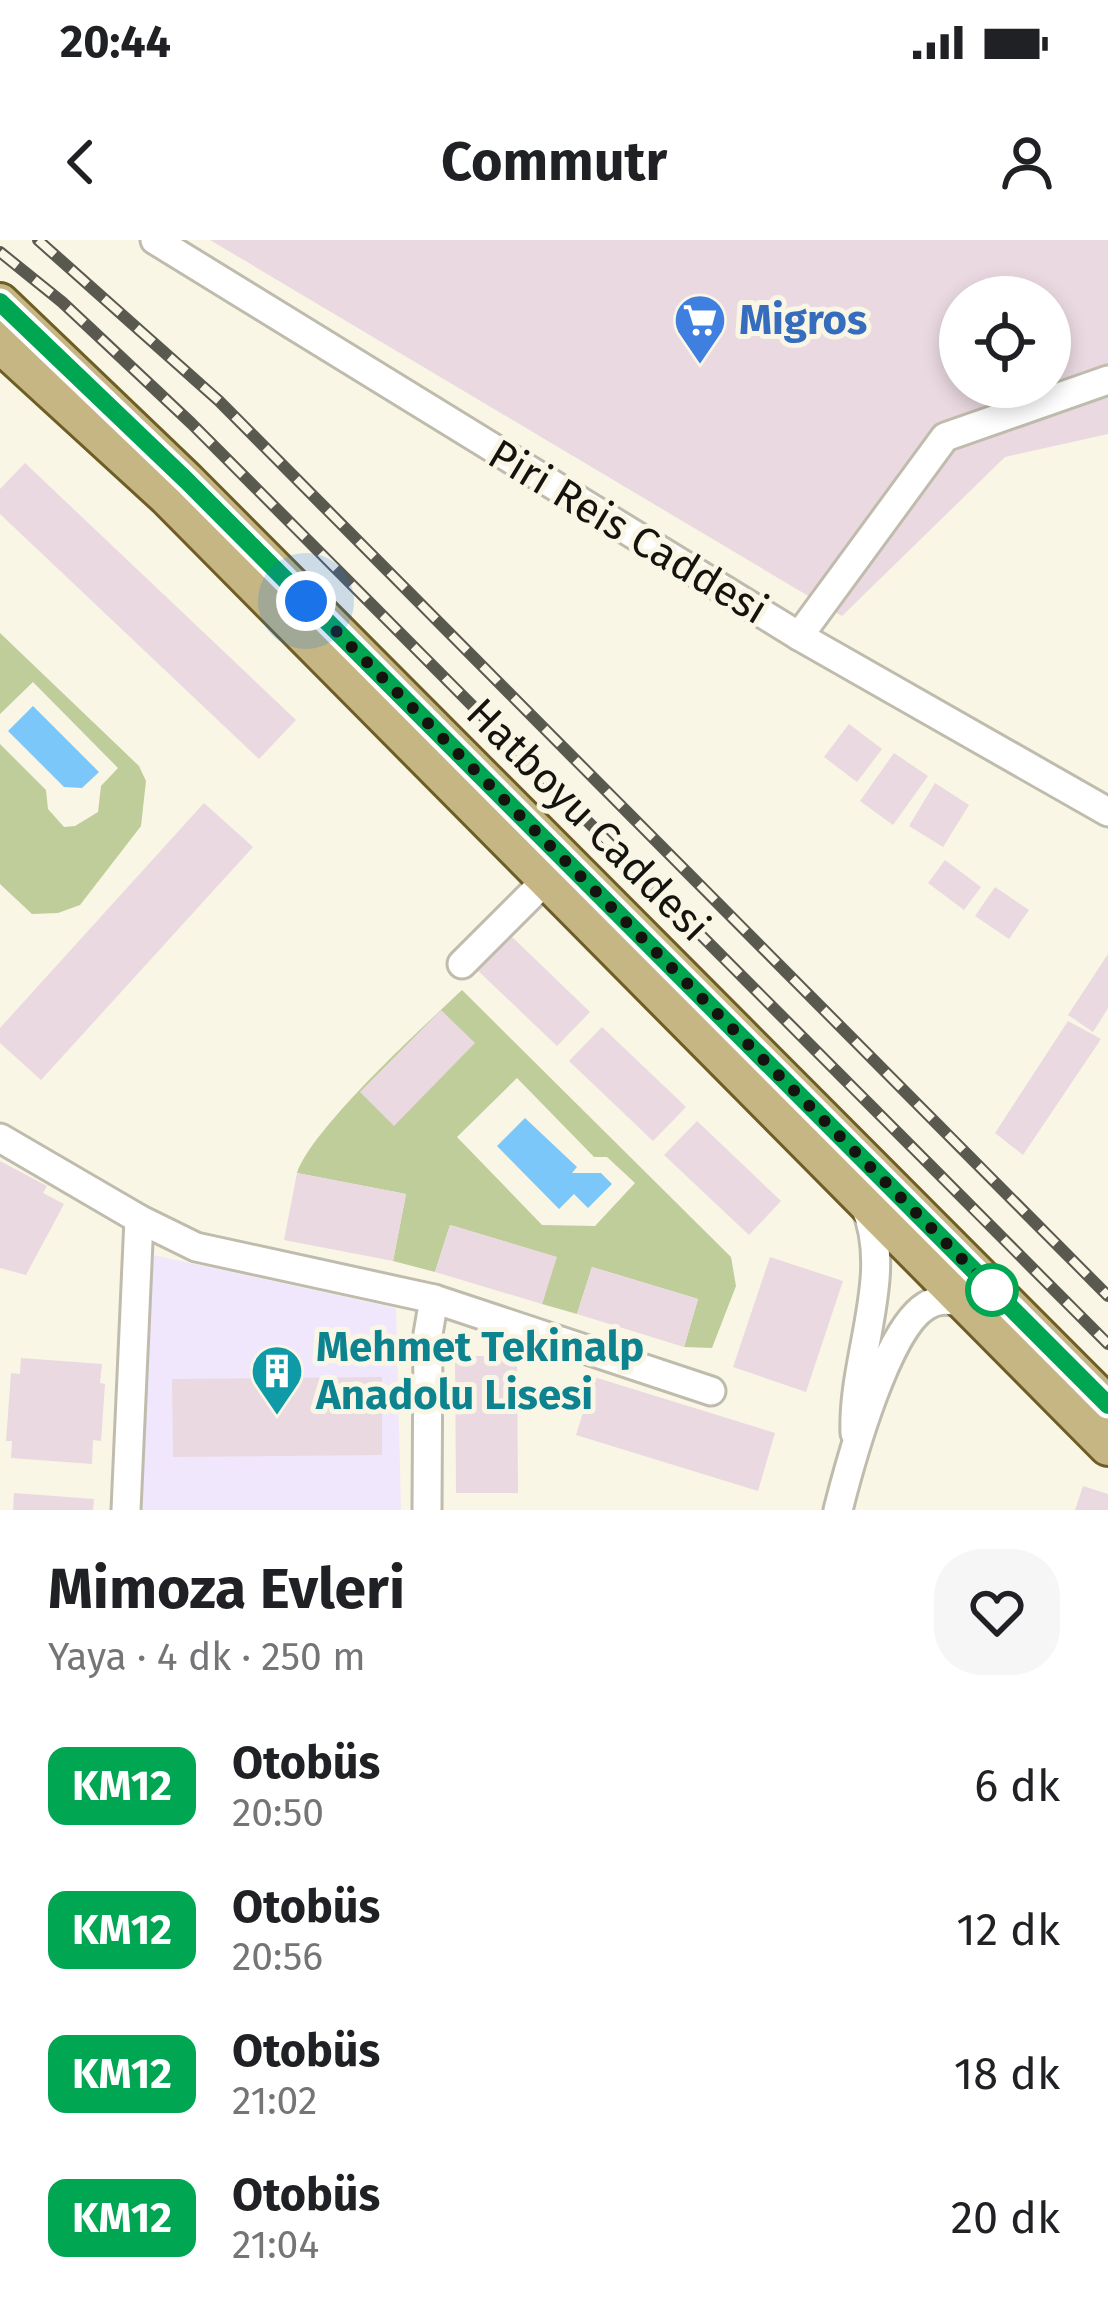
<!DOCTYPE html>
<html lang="tr">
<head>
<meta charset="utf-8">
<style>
	:root { --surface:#fff; --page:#f6f6f6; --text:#202124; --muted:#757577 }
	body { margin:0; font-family:"Fira Sans",sans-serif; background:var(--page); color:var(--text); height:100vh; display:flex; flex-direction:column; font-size:45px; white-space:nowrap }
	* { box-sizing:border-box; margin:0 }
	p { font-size:39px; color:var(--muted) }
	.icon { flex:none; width:66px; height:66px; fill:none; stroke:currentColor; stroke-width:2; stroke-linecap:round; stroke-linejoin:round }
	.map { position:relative; height:1270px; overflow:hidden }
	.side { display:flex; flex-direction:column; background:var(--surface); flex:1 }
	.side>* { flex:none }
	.badge { padding:0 24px; border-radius:18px; font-size:42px; line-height:78px }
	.buttons { position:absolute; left:939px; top:36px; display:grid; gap:24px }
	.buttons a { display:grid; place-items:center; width:132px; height:132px; border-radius:50%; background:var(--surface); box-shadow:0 6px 18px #0003; font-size:60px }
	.you { position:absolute; width:60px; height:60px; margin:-30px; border:9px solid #fff; border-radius:50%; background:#1a73e8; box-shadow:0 0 0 18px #1a73e833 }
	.map>.badge { position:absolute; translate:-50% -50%; box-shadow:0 0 0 6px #fff }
	.round { display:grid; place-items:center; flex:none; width:126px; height:126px; border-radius:48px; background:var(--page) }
	.headline { display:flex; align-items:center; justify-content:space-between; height:204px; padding:0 48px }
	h1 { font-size:57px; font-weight:700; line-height:90px }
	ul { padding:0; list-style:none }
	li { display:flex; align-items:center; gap:36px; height:144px; padding:0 48px }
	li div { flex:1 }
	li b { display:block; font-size:45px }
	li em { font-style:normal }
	li .badge { min-width:132px; font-weight:700; text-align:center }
	.status { display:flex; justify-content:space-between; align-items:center; height:84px; padding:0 60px; background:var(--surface); direction:ltr }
	.status svg { height:33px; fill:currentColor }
	header { display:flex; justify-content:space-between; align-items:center; height:156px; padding:0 48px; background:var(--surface); font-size:54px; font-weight:700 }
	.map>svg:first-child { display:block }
	.education { fill:#f0e7fc }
	.green { fill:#bfcd9b; fill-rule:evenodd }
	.water { fill:#7cc7fa }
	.building { fill:#ead9e1; fill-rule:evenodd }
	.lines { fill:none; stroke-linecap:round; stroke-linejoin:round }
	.minor-casing { stroke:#c0bcad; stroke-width:33 }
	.major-casing { stroke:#6e5d24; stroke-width:42 }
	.minor { stroke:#fff; stroke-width:27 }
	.major { stroke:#c5b683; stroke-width:36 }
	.rail-casing { stroke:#5a5950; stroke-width:12 }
	.rail { stroke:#f9f6e6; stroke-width:8; stroke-dasharray:22; stroke-linecap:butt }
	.line-casing { stroke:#fff; stroke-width:27 }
	.line { stroke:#00a651; stroke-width:18 }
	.walk { stroke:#14130e; stroke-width:12; stroke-dasharray:0 21.6 }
	.stop-dot { fill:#fff; stroke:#00a651; stroke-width:6 }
	.labels { text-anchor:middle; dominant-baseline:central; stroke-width:10; stroke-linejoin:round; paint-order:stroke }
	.shop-label { font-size:42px; font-weight:bold; fill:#366cbe; stroke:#f9f6e6; text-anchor:start }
	.street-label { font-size:42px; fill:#14130e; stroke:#f9f6e6 }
	.culture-label { font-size:42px; font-weight:bold; fill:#0d838f; stroke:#f9f6e6; text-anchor:start }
</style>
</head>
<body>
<div class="status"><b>20:44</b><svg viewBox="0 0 49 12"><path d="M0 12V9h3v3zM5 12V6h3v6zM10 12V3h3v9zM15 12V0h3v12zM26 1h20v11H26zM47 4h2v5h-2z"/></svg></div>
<header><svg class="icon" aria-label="back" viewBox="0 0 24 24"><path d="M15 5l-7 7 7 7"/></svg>Commutr<svg class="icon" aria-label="person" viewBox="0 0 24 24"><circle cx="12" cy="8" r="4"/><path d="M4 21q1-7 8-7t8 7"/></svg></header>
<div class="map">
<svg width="1108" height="1270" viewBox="0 0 1108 1270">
	<rect width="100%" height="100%" fill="#f9f6e6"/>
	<!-- education -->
	<polygon class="education" points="153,1015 396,1068 401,1270 142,1270"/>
	<!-- green -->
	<g class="green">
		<polygon points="0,393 139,526 146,541 141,586 80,665 58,673 32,674 0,644 0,504 46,550 48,569 64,587 75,586 98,572 101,546 118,528 33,442 0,474"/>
		<path d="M 462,750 L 731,1017 L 736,1046 L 712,1108 L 684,1107 L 698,1059 L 592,1027 L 577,1074 L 542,1064 L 556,1017 L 450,985 L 435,1032 L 393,1021 L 406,954 L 297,933 C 313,887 423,787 462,750 ZM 517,838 L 594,917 L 607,917 L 635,943 L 595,986 L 542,985 L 457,897 Z"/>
	</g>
	<!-- water -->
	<g class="water">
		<polygon points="33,466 99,532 82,548 64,547 8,491"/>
		<polygon points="525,878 577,927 572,933 601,933 612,944 588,968 574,954 559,969 497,906"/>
	</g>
	<!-- building -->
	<g class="building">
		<path d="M 210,0 L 1108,0 L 1108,194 L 1005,217 L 842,376 ZM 960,57 L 1050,57 L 1050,147 L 960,147 Z"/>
		<polygon points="25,223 296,480 259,519 0,274 0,249"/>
		<polygon points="849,484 882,509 857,542 824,517"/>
		<polygon points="894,513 928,536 893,585 860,561"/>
		<polygon points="935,543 969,565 943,607 909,586"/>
		<polygon points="204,563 253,607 41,840 0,803 0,788"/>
		<polygon points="945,620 981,647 964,670 928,643"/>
		<polygon points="995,647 1029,670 1009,699 975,676"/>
		<polygon points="506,691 590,772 557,806 473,726"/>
		<polygon points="1108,714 1108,768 1093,792 1068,775"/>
		<polygon points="441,770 475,803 394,886 360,852"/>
		<polygon points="1068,781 1101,799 1023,915 995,893"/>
		<polygon points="602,787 686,867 653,901 569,821"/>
		<polygon points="697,881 781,961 749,995 664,915"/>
		<polygon points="0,921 47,946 43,953 64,964 26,1035 0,1028"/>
		<polygon points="297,933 406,954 393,1021 284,1000"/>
		<polygon points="450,985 557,1017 542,1064 435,1032"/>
		<polygon points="770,1017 843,1041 806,1152 733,1127"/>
		<polygon points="592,1027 698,1059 684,1107 577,1074"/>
		<polygon points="455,1116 517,1116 518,1253 456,1253"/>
		<polygon points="21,1118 102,1124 100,1143 105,1144 101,1201 93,1200 92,1224 11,1218 12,1201 6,1201 11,1133 20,1134"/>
		<polygon points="382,1137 382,1215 173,1217 172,1139"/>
		<polygon points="594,1137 775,1193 758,1251 576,1195"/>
		<polygon points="1083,1246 1108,1254 1108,1270 1075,1270"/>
		<polygon points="14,1253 94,1259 93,1270 13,1270"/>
	</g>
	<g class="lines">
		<!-- minor casing -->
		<g class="minor-casing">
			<g id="minor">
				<polyline points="155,0 799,396 1108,572"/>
				<polyline points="799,396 945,197 1108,140"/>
				<polyline points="462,724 557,629"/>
				<polyline points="0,898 139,979 126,1270"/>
				<polyline points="139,979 196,1007 434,1059 711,1151"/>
				<path d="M 855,1193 C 852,1118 895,1035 865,966"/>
				<polyline points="427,1270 428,1094 434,1059"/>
				<path d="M 838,1270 C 850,1223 886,1090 926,1066 C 938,1058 950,1060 963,1063"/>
			</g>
		</g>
		<!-- major casing -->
		<g class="major-casing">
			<g id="major">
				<polyline points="0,62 187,241 1108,1165"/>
				<polyline points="0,104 167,257 1108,1207"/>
			</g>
		</g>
		<!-- minor -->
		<use href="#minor" class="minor"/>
		<!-- major -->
		<use href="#major" class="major"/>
		<!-- rail casing -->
		<g class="rail-casing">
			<g id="rail">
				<polyline points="38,0 219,161 1108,1056"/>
				<polyline points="0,12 62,62 191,183 1108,1104"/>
			</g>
		</g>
		<!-- rail -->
		<use href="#rail" class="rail"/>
	</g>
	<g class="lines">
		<!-- line casing -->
		<g class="line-casing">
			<polyline id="line" points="0,62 187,241 1108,1165"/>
		</g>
		<!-- line -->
		<use href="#line" class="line"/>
		<!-- walk -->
		<polyline class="walk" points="306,361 998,1055 992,1050"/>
	</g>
	<!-- icons -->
	<defs>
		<g id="supermarket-pin" transform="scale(2.7)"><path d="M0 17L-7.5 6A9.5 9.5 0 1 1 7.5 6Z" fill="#3f7fe0" stroke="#f9f6e6"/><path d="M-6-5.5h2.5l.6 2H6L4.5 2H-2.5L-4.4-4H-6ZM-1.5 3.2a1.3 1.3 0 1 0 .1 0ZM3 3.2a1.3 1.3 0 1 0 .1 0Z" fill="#fff"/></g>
		<g id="building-pin" transform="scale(2.7)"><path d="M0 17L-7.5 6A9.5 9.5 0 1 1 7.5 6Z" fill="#0f9aa8" stroke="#f9f6e6"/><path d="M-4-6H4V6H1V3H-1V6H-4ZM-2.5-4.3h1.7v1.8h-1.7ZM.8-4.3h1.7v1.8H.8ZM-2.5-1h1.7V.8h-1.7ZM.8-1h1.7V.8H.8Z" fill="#fff"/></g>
	</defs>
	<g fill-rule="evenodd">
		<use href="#supermarket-pin" x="700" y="80"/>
		<use href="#building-pin" x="277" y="1131"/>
	</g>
	<!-- markers -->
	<circle class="stop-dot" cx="992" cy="1050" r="24"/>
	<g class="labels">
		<!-- shop labels -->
		<g class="shop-label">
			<text x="739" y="80">Migros</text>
		</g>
		<!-- street labels -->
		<g class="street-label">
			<text transform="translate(628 292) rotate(31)">Piri Reis Caddesi</text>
			<text transform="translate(588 580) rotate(45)">Hatboyu Caddesi</text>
		</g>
		<!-- culture labels -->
		<g class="culture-label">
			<text x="316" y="1107">Mehmet Tekinalp<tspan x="316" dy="48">Anadolu Lisesi</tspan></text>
		</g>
	</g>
</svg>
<div class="buttons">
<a><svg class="icon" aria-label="locate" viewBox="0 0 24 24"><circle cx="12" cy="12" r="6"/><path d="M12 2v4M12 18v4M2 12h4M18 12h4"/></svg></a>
</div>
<div class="you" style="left:306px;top:361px"></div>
</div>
<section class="side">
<div class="headline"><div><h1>Mimoza Evleri</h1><p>Yaya · 4 dk · 250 m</p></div><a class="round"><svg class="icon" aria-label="heart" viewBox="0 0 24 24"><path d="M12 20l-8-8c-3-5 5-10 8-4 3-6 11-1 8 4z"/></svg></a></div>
<ul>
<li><span class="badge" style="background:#00a651;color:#fff">KM12</span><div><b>Otobüs</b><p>20:50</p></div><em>6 dk</em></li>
<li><span class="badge" style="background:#00a651;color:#fff">KM12</span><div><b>Otobüs</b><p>20:56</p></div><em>12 dk</em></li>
<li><span class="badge" style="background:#00a651;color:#fff">KM12</span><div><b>Otobüs</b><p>21:02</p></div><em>18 dk</em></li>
<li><span class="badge" style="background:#00a651;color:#fff">KM12</span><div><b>Otobüs</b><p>21:04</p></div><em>20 dk</em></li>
</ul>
</section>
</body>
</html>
